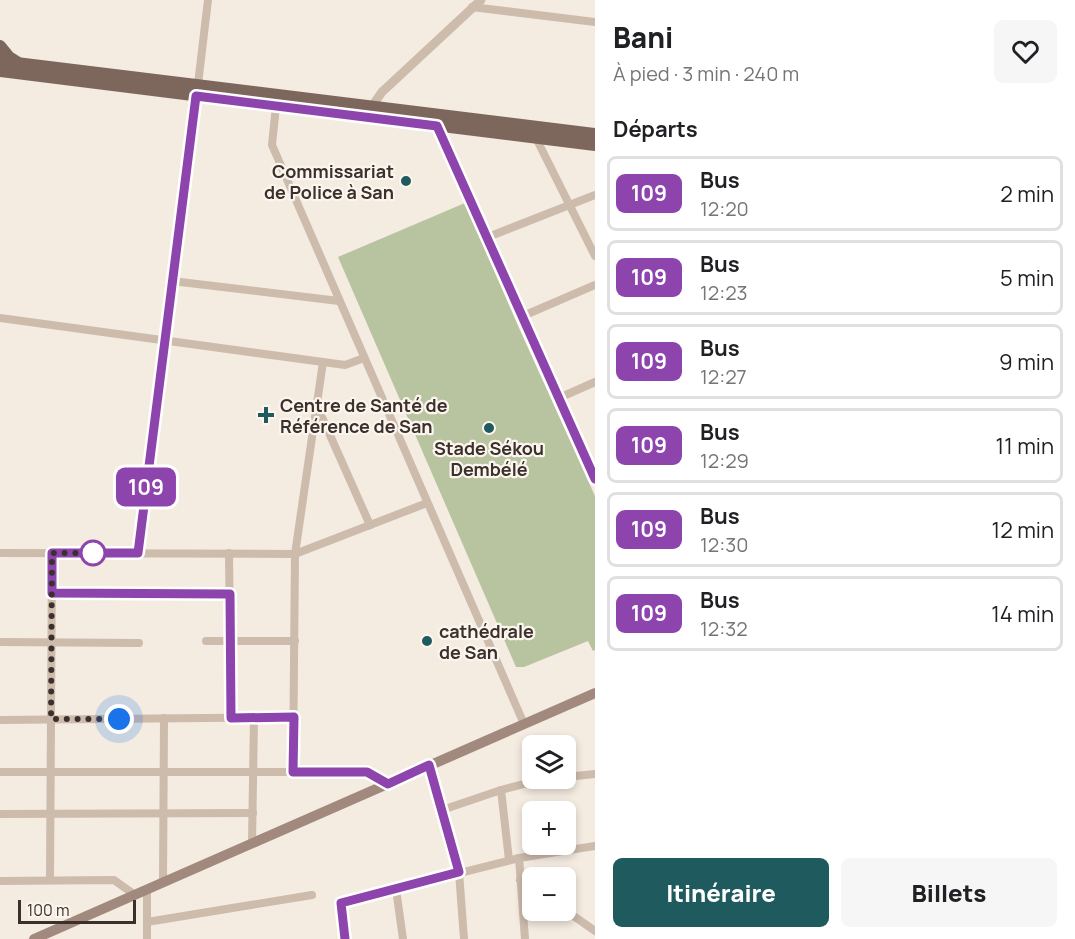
<!DOCTYPE html>
<html lang="fr">
<head>
<meta charset="utf-8">
<style>
	:root { --surface:#fff; --page:#f6f6f6; --text:#202124; --muted:#757577; --line:#e0e0e0; --accent:#1f5a5e }
	body { margin:0; font-family:Manrope,sans-serif; background:var(--page); color:var(--text); height:100vh; display:flex; flex-direction:column; font-size:22px; white-space:nowrap }
	* { box-sizing:border-box; margin:0 }
	p { font-size:20px; color:var(--muted) }
	.icon { flex:none; width:33px; height:33px; fill:none; stroke:currentColor; stroke-width:2; stroke-linecap:round; stroke-linejoin:round }
	.map { position:relative; flex:1; overflow:hidden }
	.details { display:flex; flex-direction:column; background:var(--surface); width:480px }
	.details>* { flex:none }
	.badge { padding:0 12px; border-radius:9px; font-size:21px; line-height:39px }
	.controls { position:absolute; left:522px; top:735px; display:grid; gap:12px }
	.controls a { display:grid; place-items:center; width:54px; height:54px; border-radius:9px; background:var(--surface); box-shadow:0 3px 9px #0003; font-size:30px }
	.scale { position:absolute; left:18px; bottom:15px; width:118px; box-sizing:border-box; padding-left:6px; border:3px solid #3b302b; border-top:0; font-size:16px; line-height:21px; white-space:nowrap; color:#3b302b; -webkit-text-stroke:4px #fbf5ee; paint-order:stroke }
	.you { position:absolute; width:30px; height:30px; margin:-15px; border:4px solid #fff; border-radius:50%; background:#1a73e8; box-shadow:0 0 0 9px #1a73e833 }
	.map>.badge { position:absolute; translate:-50% -50%; box-shadow:0 0 0 3px #fff }
	h2 { padding:0 18px; font-size:22px; line-height:54px }
	.round { display:grid; place-items:center; flex:none; width:63px; height:63px; border-radius:9px; background:var(--page) }
	.overview { display:flex; align-items:center; justify-content:space-between; height:102px; padding:0 18px }
	h1 { font-size:28px; font-weight:800; line-height:45px }
	.primary-button { display:flex; gap:12px; margin-top:auto; padding:12px 18px }
	.primary-button a { flex:1; height:69px; border-radius:9px; background:var(--accent); color:#fff; font-size:24px; font-weight:800; line-height:69px; text-align:center }
	.primary-button a+a { background:var(--page); color:var(--text) }
	ul { padding:0; list-style:none }
	li { display:flex; align-items:center; gap:18px; height:75px; margin:0 12px 9px; padding:0 6px; border:3px solid var(--line); border-radius:9px }
	li div { flex:1 }
	li b { display:block; font-size:22px }
	li em { font-style:normal }
	li .badge { min-width:66px; font-weight:700; text-align:center }
	main { display:flex; flex:1; min-height:0 }
	.map>svg:first-child { display:block }
	.green { fill:#b8c4a0 }
	.lines { fill:none; stroke-linecap:round; stroke-linejoin:round }
	.minor { stroke:#cdbbac; stroke-width:8 }
	.tertiary { stroke:#cdbbac; stroke-width:9 }
	.secondary { stroke:#a18a7d; stroke-width:10 }
	.primary { stroke:#7d675c; stroke-width:12 }
	.line-casing { stroke:#fff; stroke-width:14 }
	.line { stroke:#8e44ad; stroke-width:9 }
	.walk { stroke:#3b302b; stroke-width:6; stroke-dasharray:0 10.8 }
	.poi-dot { fill:#1f5a5e; stroke:#fbf5ee; stroke-width:2 }
	.stop-dot { fill:#fff; stroke:#8e44ad; stroke-width:3 }
	.labels { text-anchor:middle; dominant-baseline:central; stroke-width:4.5; stroke-linejoin:round; paint-order:stroke }
	.poi-label { font-size:18px; font-weight:bold; fill:#3b302b; stroke:#fbf5ee; text-anchor:start }
</style>
</head>
<body>
<main>
<div class="map">
<svg width="595" height="939" viewBox="0 0 595 939">
	<rect width="100%" height="100%" fill="#f4ebe1"/>
	<!-- green -->
	<polygon class="green" points="465,203 519,328 595,496 595,650 593,651 588,641 524,667 516,667 338,257"/>
	<g class="lines">
		<!-- minor -->
		<g class="minor">
			<polyline points="472,7 595,22"/>
			<polyline points="198,84 208,0"/>
			<polyline points="276,106 272,145 524,724"/>
			<polyline points="437,126 595,480"/>
			<polyline points="536,138 595,256"/>
			<polyline points="488,237 595,195"/>
			<polyline points="172,281 339,301"/>
			<polyline points="523,316 595,285"/>
			<polyline points="0,318 345,365 364,358"/>
			<polyline points="559,398 595,382"/>
			<polyline points="317,406 370,525"/>
			<polyline points="0,553 295,554 427,503"/>
			<polyline points="138,553 197,96"/>
			<polyline points="229,553 231,718"/>
			<polyline points="52,593 230,594"/>
			<polyline points="206,641 295,641"/>
			<polyline points="0,642 139,643"/>
			<polyline points="0,720 294,717"/>
			<polyline points="429,765 459,872 464,939"/>
			<polyline points="0,772 367,772 388,784"/>
			<polyline points="293,772 295,554 323,362"/>
			<polyline points="566,777 595,774"/>
			<polyline points="501,790 509,860"/>
			<polyline points="442,810 501,790 547,778"/>
			<polyline points="0,814 253,813"/>
			<polyline points="252,843 254,718"/>
			<polyline points="519,858 525,939"/>
			<polyline points="50,880 52,553"/>
			<polyline points="520,880 532,888"/>
			<polyline points="0,881 114,880 135,895"/>
			<polyline points="163,882 164,718"/>
			<polyline points="396,889 403,939"/>
			<polyline points="565,910 595,931"/>
			<polyline points="147,922 312,895"/>
			<polyline points="147,939 147,889"/>
			<polyline points="345,939 341,903 519,858 595,846"/>
		</g>
		<!-- tertiary -->
		<polyline class="tertiary" points="370,109 382,92 481,0"/>
		<!-- secondary -->
		<polyline class="secondary" points="34,939 595,693"/>
		<!-- primary -->
		<g class="primary">
			<polyline points="0,46 9,57 17,62"/>
			<polyline points="0,61 595,134"/>
			<polyline points="0,71 595,145"/>
		</g>
	</g>
	<g class="lines">
		<!-- line casing -->
		<g class="line-casing">
			<polyline id="line" points="345,939 341,903 459,872 429,765 388,784 367,772 293,772 294,717 231,718 230,594 52,593 52,553 138,553 196,96 437,126 595,479"/>
		</g>
		<!-- line -->
		<use href="#line" class="line"/>
		<!-- walk -->
		<polyline class="walk" points="93,553 95,553 52,553 51,719 119,719"/>
	</g>
	<!-- markers -->
	<g class="poi-dot">
		<circle cx="406" cy="181" r="6"/>
		<path d="M263 406h6v6h6v6h-6v6h-6v-6h-6v-6h6z"/>
		<circle cx="489" cy="428" r="6"/>
		<circle cx="427" cy="641" r="6"/>
	</g>
	<circle class="stop-dot" cx="93" cy="553" r="12"/>
	<g class="labels">
		<!-- poi labels -->
		<g class="poi-label">
			<text x="394" y="171" text-anchor="end">Commissariat<tspan x="394" dy="21">de Police à San</tspan></text>
			<text x="280" y="405">Centre de Santé de<tspan x="280" dy="21">Référence de San</tspan></text>
			<text x="489" y="448" text-anchor="middle">Stade Sékou<tspan x="489" dy="21">Dembélé</tspan></text>
			<text x="439" y="631">cathédrale<tspan x="439" dy="21">de San</tspan></text>
		</g>
	</g>
</svg>
<div class="controls">
<a><svg class="icon" aria-label="layers" viewBox="0 0 24 24"><path d="M12 4l9 5-9 5-9-5zM3 14l9 5 9-5"/></svg></a>
<a>+</a>
<a>−</a>
</div>
<div class="scale">100 m</div>
<div class="you" style="left:119px;top:719px"></div>
<b class="badge" style="left:146px;top:487px;background:#8e44ad;color:#fff">109</b>
</div>
<section class="details">
<div class="overview"><div><h1>Bani</h1><p>À pied · 3 min · 240 m</p></div><a class="round"><svg class="icon" aria-label="heart" viewBox="0 0 24 24"><path d="M12 20l-8-8c-3-5 5-10 8-4 3-6 11-1 8 4z"/></svg></a></div>
<h2>Départs</h2>
<ul>
<li><span class="badge" style="background:#8e44ad;color:#fff">109</span><div><b>Bus</b><p>12:20</p></div><em>2 min</em></li>
<li><span class="badge" style="background:#8e44ad;color:#fff">109</span><div><b>Bus</b><p>12:23</p></div><em>5 min</em></li>
<li><span class="badge" style="background:#8e44ad;color:#fff">109</span><div><b>Bus</b><p>12:27</p></div><em>9 min</em></li>
<li><span class="badge" style="background:#8e44ad;color:#fff">109</span><div><b>Bus</b><p>12:29</p></div><em>11 min</em></li>
<li><span class="badge" style="background:#8e44ad;color:#fff">109</span><div><b>Bus</b><p>12:30</p></div><em>12 min</em></li>
<li><span class="badge" style="background:#8e44ad;color:#fff">109</span><div><b>Bus</b><p>12:32</p></div><em>14 min</em></li>
</ul>
<div class="primary-button"><a>Itinéraire</a><a>Billets</a></div>
</section>
</main>
</body>
</html>
